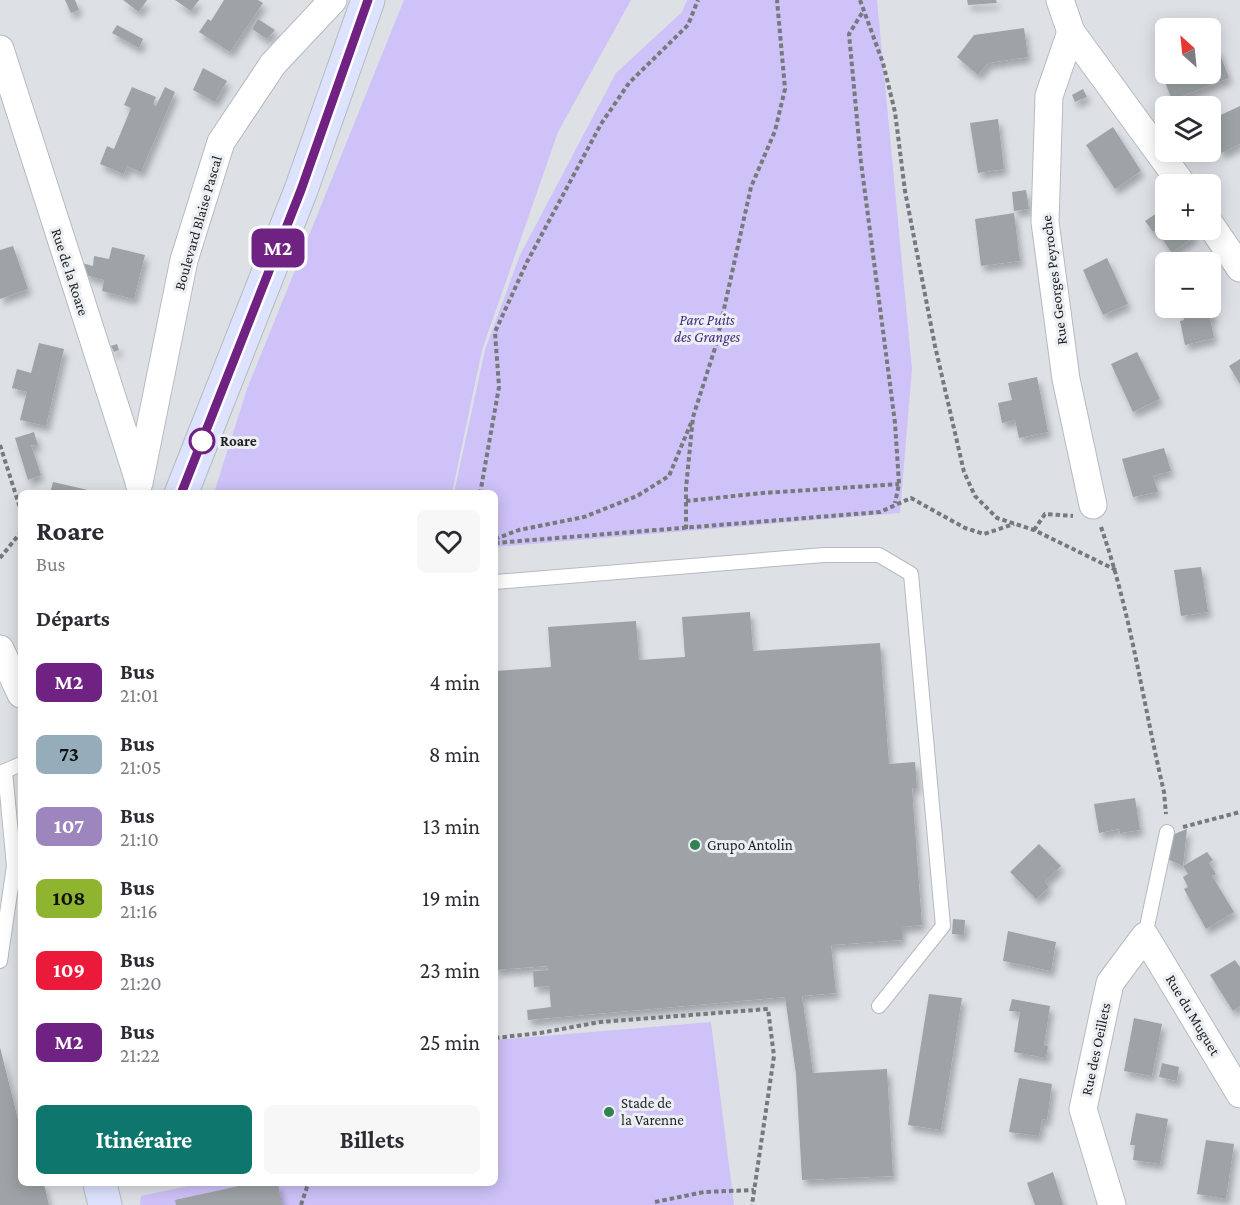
<!DOCTYPE html>
<html lang="fr">
<head>
<meta charset="utf-8">
<style>
	:root { --surface:#fff; --page:#f7f7f7; --text:#2b2b33; --muted:#7c7c81; --accent:#0f766e }
	body { margin:0; font-family:"Crimson Pro",serif; background:var(--page); color:var(--text); height:100vh; display:flex; flex-direction:column; font-size:22px; white-space:nowrap }
	* { box-sizing:border-box; margin:0 }
	p { font-size:20px; color:var(--muted) }
	.icon { flex:none; width:33px; height:33px; fill:none; stroke:currentColor; stroke-width:2; stroke-linecap:round; stroke-linejoin:round }
	.map { position:relative; flex:1; overflow:hidden }
	.side { position:absolute; left:18px; top:490px; width:480px; height:696px; display:flex; flex-direction:column; background:var(--surface); border-radius:9px; box-shadow:0 3px 15px #0003 }
	.side>* { flex:none }
	.badge { padding:0 12px; border-radius:9px; font-size:21px; line-height:39px }
	.needle { width:39px; rotate:333deg }
	.controls { position:absolute; left:1155px; top:18px; display:grid; gap:12px }
	.controls a { display:grid; place-items:center; width:66px; height:66px; border-radius:9px; background:var(--surface); box-shadow:0 3px 15px #0003; font-size:30px }
	.map>.badge { position:absolute; translate:-50% -50%; box-shadow:0 0 0 3px #fff }
	h2 { padding:0 18px; font-size:22px; line-height:54px }
	.round { display:grid; place-items:center; flex:none; width:63px; height:63px; border-radius:9px; background:var(--page) }
	.summary { display:flex; align-items:center; justify-content:space-between; height:102px; padding:0 18px }
	h1 { font-size:28px; font-weight:700; line-height:45px }
	.cta { display:flex; gap:12px; margin-top:auto; padding:12px 18px }
	.cta a { flex:1; height:69px; border-radius:9px; background:var(--accent); color:#fff; font-size:24px; font-weight:700; line-height:69px; text-align:center }
	.cta a+a { background:var(--page); color:var(--text) }
	ul { padding:0; list-style:none }
	li { display:flex; align-items:center; gap:18px; height:72px; padding:0 18px }
	li div { flex:1 }
	li b { display:block; font-size:22px }
	li em { font-style:normal }
	li .badge { min-width:66px; font-weight:700; text-align:center }
	.map>svg:first-child { display:block }
	.green { fill:#cec2f8 }
	.building { fill:#9da3a6; filter:url(#shadow) }
	.lines { fill:none; stroke-linecap:round; stroke-linejoin:round }
	.service-casing { stroke:#b6babf; stroke-width:16 }
	.minor-casing { stroke:#b6babf; stroke-width:29 }
	.secondary-casing { stroke:#b6babf; stroke-width:35 }
	.path { stroke:#777a7c; stroke-width:4; stroke-dasharray:4.5 3; stroke-linecap:butt }
	.service { stroke:#fff; stroke-width:14 }
	.minor { stroke:#fff; stroke-width:27 }
	.secondary { stroke:#dde2fe; stroke-width:33 }
	.line-casing { stroke:#fff; stroke-width:14 }
	.line { stroke:#702283; stroke-width:9 }
	.stop-dot { fill:#fff; stroke:#702283; stroke-width:3 }
	.poi-dot { fill:#328252; stroke:#ebeff4; stroke-width:2 }
	.labels { text-anchor:middle; dominant-baseline:central; stroke-width:6; stroke-linejoin:round; paint-order:stroke }
	.street-label { font-size:15px; fill:#1e2021; stroke:#ebeff4 }
	.park-label { font-size:15px; font-style:italic; fill:#47297e; stroke:#ebeff4 }
	.stop-label { font-size:15px; font-weight:bold; fill:#1e2021; stroke:#ebeff4; text-anchor:start }
	.poi-label { font-size:15px; fill:#1e2021; stroke:#ebeff4; text-anchor:start }
</style>
</head>
<body>
<div class="map">
<svg width="1240" height="1205" viewBox="0 0 1240 1205">
	<defs>
		<filter id="shadow"><feDropShadow dx="3.5" dy="6" stdDeviation="3" flood-color="#0004"/></filter>
	</defs>
	<rect width="100%" height="100%" fill="#dde1e6"/>
	<!-- green -->
	<g class="green">
		<polygon points="404,0 631,0 558,132 482,350 452,493 214,493 247,389"/>
		<polygon points="687,0 877,0 912,369 900,513 495,547 495,494 454,493 485,350 520,255 616,73 682,12"/>
		<polygon points="711,1022 734,1205 140,1205 141,1196 197,1184 495,1184 495,1040"/>
	</g>
	<!-- building -->
	<g class="building">
		<polygon points="65,0 75,0 79,10 71,13"/>
		<polygon points="123,0 147,0 139,12"/>
		<polygon points="175,0 199,0 191,11"/>
		<polygon points="224,0 258,0 263,3 230,52 199,32 208,19 211,21"/>
		<polygon points="967,0 996,0 997,3 968,5"/>
		<polygon points="258,19 275,30 267,39 252,29"/>
		<polygon points="117,25 143,39 139,48 112,33"/>
		<polygon points="1024,28 1028,57 988,63 978,75 957,57 974,35"/>
		<polygon points="1218,49 1229,78 1172,100 1165,82 1167,74 1210,74 1210,52"/>
		<polygon points="1166,53 1166,70 1165,71 1159,55"/>
		<polygon points="203,68 227,81 215,102 193,90"/>
		<polygon points="132,87 156,97 153,104 156,106 165,87 175,92 141,172 127,166 124,174 100,164 107,146 114,149 131,108 124,105"/>
		<polygon points="1083,89 1087,97 1075,102 1072,95"/>
		<polygon points="1240,106 1240,144 1222,153 1210,130 1210,120"/>
		<polygon points="998,119 1004,169 978,173 970,123"/>
		<polygon points="1113,127 1141,171 1115,189 1086,145"/>
		<polygon points="1026,190 1029,209 1014,211 1012,192"/>
		<polygon points="1166,207 1166,230 1191,230 1195,236 1172,253 1156,230 1153,232 1145,221"/>
		<polygon points="1014,213 1020,261 981,266 975,219"/>
		<polygon points="13,246 28,289 0,299 0,250"/>
		<polygon points="112,247 145,255 134,299 102,291 104,280 86,275 82,263 93,266 94,256 109,259"/>
		<polygon points="1107,258 1128,304 1103,315 1083,270"/>
		<polygon points="1181,308 1211,308 1214,318 1210,318 1214,338 1185,345 1180,321 1184,320"/>
		<polygon points="39,343 64,349 46,426 20,420 27,392 12,388 17,369 31,373"/>
		<polygon points="117,344 119,350 114,352 111,346"/>
		<polygon points="1137,352 1160,399 1133,412 1111,364"/>
		<polygon points="1240,359 1240,384 1229,366"/>
		<polygon points="1037,377 1048,432 1019,438 1015,420 1002,423 998,403 1012,400 1008,383"/>
		<polygon points="34,432 38,446 31,445 41,475 28,480 15,438"/>
		<polygon points="1164,448 1171,471 1153,476 1158,492 1133,497 1122,459"/>
		<polygon points="53,482 101,493 101,494 50,494"/>
		<polygon points="1201,567 1208,612 1181,616 1174,570"/>
		<polygon points="750,612 753,651 880,643 889,764 915,762 917,788 912,788 922,925 902,927 902,940 831,945 836,993 802,996 813,1073 887,1069 893,1176 802,1180 796,1074 785,997 528,1020 527,1010 551,1007 549,986 534,987 533,971 548,970 547,966 495,970 495,671 551,667 548,627 636,621 639,660 685,657 682,617"/>
		<polygon points="1135,798 1140,830 1120,833 1119,829 1099,833 1094,804"/>
		<polygon points="1187,829 1183,866 1167,859 1172,835"/>
		<polygon points="1039,844 1061,866 1045,882 1049,887 1036,899 1010,872"/>
		<polygon points="1207,852 1213,860 1209,863 1216,874 1212,876 1234,912 1206,929 1184,889 1188,887 1183,877 1188,874 1183,866"/>
		<polygon points="953,919 965,920 964,935 952,934"/>
		<polygon points="1008,931 1056,942 1051,971 1003,961"/>
		<polygon points="1235,960 1240,967 1240,1006 1233,1011 1210,975"/>
		<polygon points="929,994 962,998 941,1130 908,1125"/>
		<polygon points="1012,999 1050,1006 1044,1045 1048,1046 1046,1058 1014,1052 1020,1012 1009,1011"/>
		<polygon points="1134,1018 1162,1024 1152,1076 1124,1071"/>
		<polygon points="0,1047 21,1132 21,1184 44,1184 49,1205 0,1205"/>
		<polygon points="1162,1063 1179,1067 1177,1081 1159,1077"/>
		<polygon points="1019,1078 1052,1084 1047,1120 1042,1119 1039,1136 1009,1132"/>
		<polygon points="1136,1113 1168,1119 1160,1164 1133,1160 1135,1145 1130,1145"/>
		<polygon points="1206,1140 1234,1144 1226,1199 1197,1194"/>
		<polygon points="1053,1172 1063,1205 1035,1205 1027,1183"/>
		<polygon points="248,1184 278,1184 282,1205 176,1205 175,1200"/>
	</g>
	<g class="lines">
		<!-- service casing -->
		<g class="service-casing">
			<g id="service">
				<polyline points="495,582 824,555 879,555 911,574 943,926 879,1006"/>
				<polyline points="5,771 21,764"/>
				<polyline points="0,773 5,771 14,866 0,961"/>
				<polyline points="1145,936 1167,832"/>
			</g>
		</g>
		<!-- minor casing -->
		<g class="minor-casing">
			<g id="minor">
				<polyline points="1060,0 1071,32"/>
				<polyline points="0,49 139,481"/>
				<polyline points="1210,224 1240,268"/>
				<polyline points="139,483 184,260 221,142 273,64 333,0"/>
				<polyline points="1093,505 1066,379 1045,222 1049,96 1071,32 1182,184"/>
				<polyline points="0,649 21,694"/>
				<polyline points="1112,1205 1083,1109 1110,983 1145,936 1240,1094"/>
			</g>
		</g>
		<!-- secondary casing -->
		<g class="secondary-casing">
			<g id="secondary">
				<polyline points="181,494 301,190 368,0"/>
				<polyline points="100,1184 105,1205"/>
			</g>
		</g>
		<!-- path -->
		<g class="path">
			<polyline points="860,0 883,63 895,112 905,191 935,346 964,472 975,496 997,518 1034,530 1116,570"/>
			<polyline points="862,13 849,34 861,162 895,423 899,484 895,503"/>
			<polyline points="0,445 21,511"/>
			<polyline points="480,494 499,387 495,332 527,262 601,124 629,83 688,25 698,0"/>
			<polyline points="686,501 763,493 899,484"/>
			<path d="M 1101,527 C 1131,613 1143,703 1164,792 L 1166,814"/>
			<polyline points="686,529 686,488 693,417 716,345 751,187 775,131 785,89 777,0"/>
			<polyline points="1034,530 1045,514 1073,516"/>
			<polyline points="495,539 519,530 584,517 637,496 669,476 691,423"/>
			<polyline points="495,543 880,512 911,498 965,528 984,534 1014,524"/>
			<polyline points="0,558 21,532"/>
			<polyline points="1183,827 1240,812"/>
			<polyline points="495,1038 540,1033 600,1022 768,1009 774,1056 752,1205"/>
			<polyline points="655,1202 704,1192 754,1190"/>
			<polyline points="301,1205 308,1184"/>
		</g>
		<!-- service -->
		<use href="#service" class="service"/>
		<!-- minor -->
		<use href="#minor" class="minor"/>
		<!-- secondary -->
		<use href="#secondary" class="secondary"/>
	</g>
	<g class="lines">
		<!-- line casing -->
		<g class="line-casing">
			<polyline id="line" points="181,494 301,190 368,0"/>
		</g>
		<!-- line -->
		<use href="#line" class="line"/>
	</g>
	<!-- markers -->
	<circle class="stop-dot" cx="202" cy="441" r="12"/>
	<g class="poi-dot">
		<circle cx="695" cy="845" r="6"/>
		<circle cx="609" cy="1112" r="6"/>
	</g>
	<g class="labels">
		<!-- street labels -->
		<g class="street-label">
			<text transform="translate(198 223) rotate(-74)">Boulevard Blaise Pascal</text>
			<text transform="translate(70 272) rotate(72)">Rue de la Roare</text>
			<text transform="translate(1054 280) rotate(-97)">Rue Georges Peyroche</text>
			<text transform="translate(1193 1015) rotate(59)">Rue du Muguet</text>
			<text transform="translate(1096 1049) rotate(-78)">Rue des Oeillets</text>
		</g>
		<!-- park labels -->
		<g class="park-label">
			<text x="707" y="320">Parc Puits<tspan x="707" dy="17">des Granges</tspan></text>
		</g>
		<!-- stop labels -->
		<g class="stop-label">
			<text x="220" y="441">Roare</text>
		</g>
		<!-- poi labels -->
		<g class="poi-label">
			<text x="707" y="845">Grupo Antolin</text>
			<text x="621" y="1103">Stade de<tspan x="621" dy="17">la Varenne</tspan></text>
		</g>
	</g>
</svg>
<div class="controls">
<a><svg class="needle" viewBox="-14 -14 28 28"><path d="M0-13l5 13h-10z" fill="#e53935"/><path d="M0 13l5-13h-10z" fill="#7c7c81"/></svg></a>
<a><svg class="icon" aria-label="layers" viewBox="0 0 24 24"><path d="M12 4l9 5-9 5-9-5zM3 14l9 5 9-5"/></svg></a>
<a>+</a>
<a>−</a>
</div>
<b class="badge" style="left:278px;top:248px;background:#702283;color:#fff">M2</b>
<section class="side">
<div class="summary"><div><h1>Roare</h1><p>Bus</p></div><a class="round"><svg class="icon" aria-label="heart" viewBox="0 0 24 24"><path d="M12 20l-8-8c-3-5 5-10 8-4 3-6 11-1 8 4z"/></svg></a></div>
<h2>Départs</h2>
<ul>
<li><span class="badge" style="background:#702283;color:#fff">M2</span><div><b>Bus</b><p>21:01</p></div><em>4 min</em></li>
<li><span class="badge" style="background:#95acba;color:#111">73</span><div><b>Bus</b><p>21:05</p></div><em>8 min</em></li>
<li><span class="badge" style="background:#9d85bd;color:#fff">107</span><div><b>Bus</b><p>21:10</p></div><em>13 min</em></li>
<li><span class="badge" style="background:#8fb430;color:#111">108</span><div><b>Bus</b><p>21:16</p></div><em>19 min</em></li>
<li><span class="badge" style="background:#ec1a3a;color:#fff">109</span><div><b>Bus</b><p>21:20</p></div><em>23 min</em></li>
<li><span class="badge" style="background:#702283;color:#fff">M2</span><div><b>Bus</b><p>21:22</p></div><em>25 min</em></li>
</ul>
<div class="cta"><a>Itinéraire</a><a>Billets</a></div>
</section>
</div>
</body>
</html>
